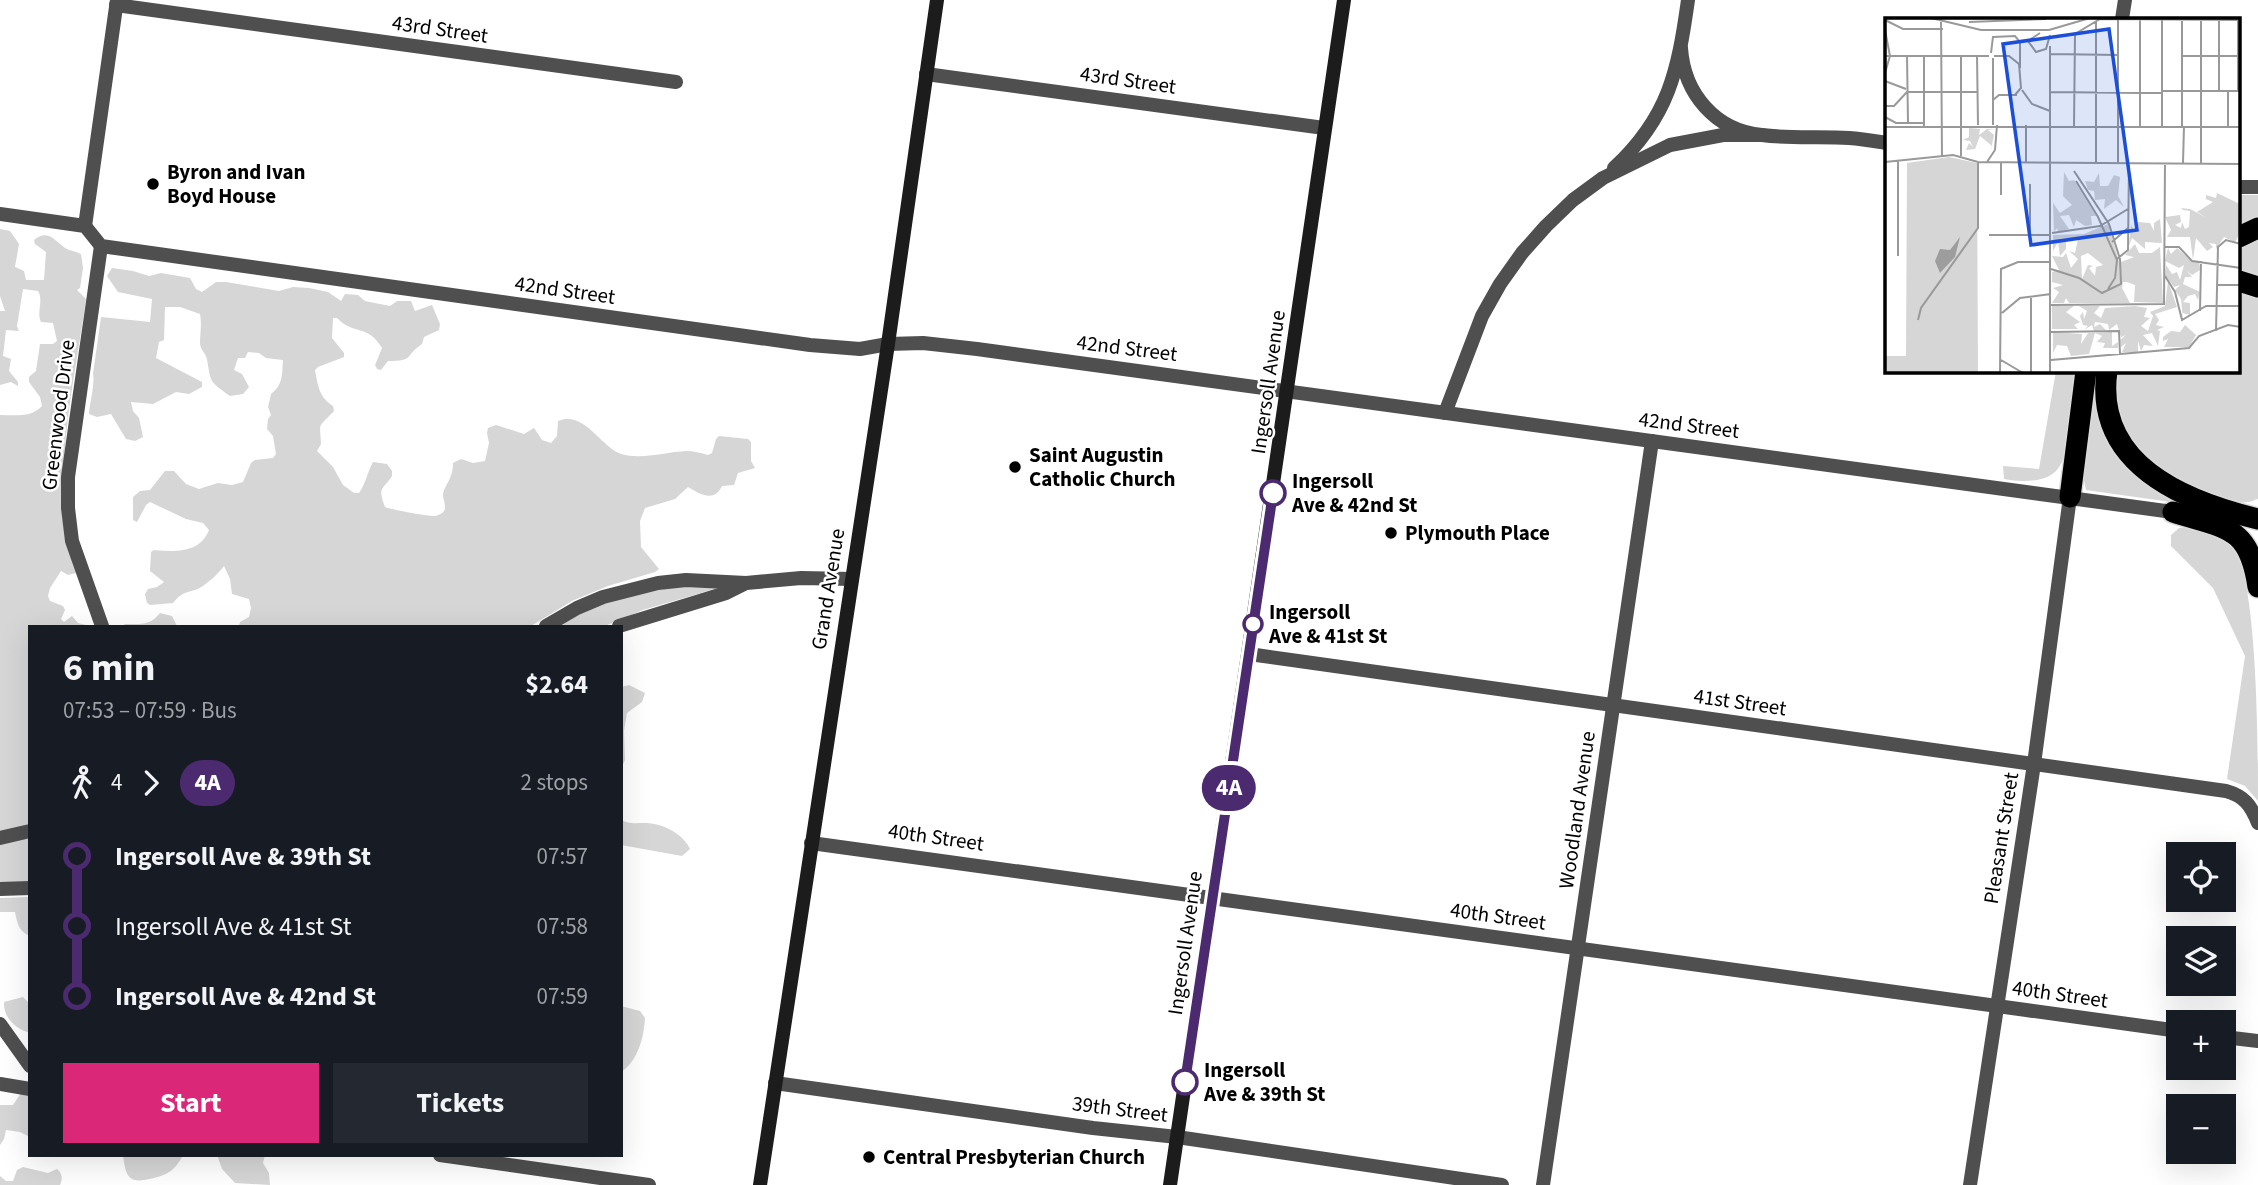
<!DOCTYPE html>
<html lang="en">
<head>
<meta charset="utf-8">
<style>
	:root { --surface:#171b24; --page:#242831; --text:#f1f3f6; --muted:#9ea1a6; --accent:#db2777 }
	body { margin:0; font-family:"Source Sans 3",sans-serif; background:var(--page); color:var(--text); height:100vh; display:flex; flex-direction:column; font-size:26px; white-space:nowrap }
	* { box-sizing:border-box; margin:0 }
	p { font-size:23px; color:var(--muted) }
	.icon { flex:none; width:38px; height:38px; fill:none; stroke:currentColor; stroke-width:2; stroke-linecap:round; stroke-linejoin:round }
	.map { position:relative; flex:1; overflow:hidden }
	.drawer { position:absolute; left:28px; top:625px; width:595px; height:532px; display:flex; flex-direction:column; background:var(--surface); border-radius:0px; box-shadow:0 7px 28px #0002 }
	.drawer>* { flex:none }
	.badge { padding:0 14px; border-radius:23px; font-size:24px; line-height:46px }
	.tools { position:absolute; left:2166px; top:842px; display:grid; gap:14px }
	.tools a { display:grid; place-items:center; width:70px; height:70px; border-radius:0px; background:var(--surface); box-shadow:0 7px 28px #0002; font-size:35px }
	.map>.badge { position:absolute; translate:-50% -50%; box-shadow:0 0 0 4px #fff }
	.legs { display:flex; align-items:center; gap:10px; height:77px; padding:0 35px; font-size:23px }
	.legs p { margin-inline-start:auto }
	.overview { display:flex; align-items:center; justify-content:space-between; height:119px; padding:0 35px }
	h1 { font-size:38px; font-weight:700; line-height:52px }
	.action { display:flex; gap:14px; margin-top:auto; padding:14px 35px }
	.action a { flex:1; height:80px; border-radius:0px; background:var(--accent); color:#fff; font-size:28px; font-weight:700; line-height:80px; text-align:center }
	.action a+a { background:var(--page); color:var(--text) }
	ul { padding:0 35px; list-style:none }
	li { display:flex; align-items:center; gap:24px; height:70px; font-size:26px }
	li i { display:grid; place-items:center; width:10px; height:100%; margin:0 9px; background:currentColor }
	li i::after { content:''; width:18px; height:18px; margin:-9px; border:5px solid; border-radius:50%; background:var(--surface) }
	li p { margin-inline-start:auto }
	li:first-child i { background:linear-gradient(#0000 50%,currentColor 0) }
	li:last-child i { background:linear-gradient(currentColor 50%,#0000 0) }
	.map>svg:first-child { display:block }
	.green { fill:#d6d6d6 }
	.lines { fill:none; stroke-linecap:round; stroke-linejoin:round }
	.motorway-casing { stroke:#dbdbdb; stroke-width:24 }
	.minor { stroke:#4f4f4f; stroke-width:14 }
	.tertiary { stroke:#4f4f4f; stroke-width:14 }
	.secondary { stroke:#1c1c1c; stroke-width:14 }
	.motorway { stroke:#000; stroke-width:21 }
	.line-1-casing { stroke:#fff; stroke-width:16 }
	.line-1 { stroke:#4c2a6f; stroke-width:10 }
	.poi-dot { fill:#000; stroke:#fff; stroke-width:2.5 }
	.stop-1-dot { fill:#fff; stroke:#4c2a6f; stroke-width:3.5 }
	.labels { text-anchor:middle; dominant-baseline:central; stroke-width:5; stroke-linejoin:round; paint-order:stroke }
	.street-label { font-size:21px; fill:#000; stroke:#fff }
	.poi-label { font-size:21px; font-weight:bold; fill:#000; stroke:#fff; text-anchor:start }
	.stop-label { font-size:21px; font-weight:bold; fill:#000; stroke:#fff; text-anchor:start }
	.inset-road { fill:none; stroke:#999; stroke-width:2 }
	.view { fill:#1d4ed8; fill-opacity:0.15; stroke:#1d4ed8; stroke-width:3.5 }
	.inset-edge { fill:none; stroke:#000; stroke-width:3.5 }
</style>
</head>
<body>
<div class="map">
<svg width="2258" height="1185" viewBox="0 0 2258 1185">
	<rect width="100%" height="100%" fill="#fff"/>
	<!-- green -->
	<g class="green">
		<polygon points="2239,195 2258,195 2258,220 2239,229"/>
		<path d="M 0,229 L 10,231 L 19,244 L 15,267 L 24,271 L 26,280 L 44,280 L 46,252 L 35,244 L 34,240 C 51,227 56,245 69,250 C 73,251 77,252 81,254 L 83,268 L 80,288 L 77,290 L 86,299 C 75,381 47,495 76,573 L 68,575 L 61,571 L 50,588 L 48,596 L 50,601 L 63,606 L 65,610 L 61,619 L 64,622 L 72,616 L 78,623 L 90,626 L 30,626 L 30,826 L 0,833 L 0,415 C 15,415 31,418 42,406 L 40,397 L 29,382 L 29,377 L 36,371 L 40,344 L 53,344 L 57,341 L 53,323 L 41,322 C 36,312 44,301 38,291 L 23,289 L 17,326 L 19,331 L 6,330 L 3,356 L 11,359 L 9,371 L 18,382 L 18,386 L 11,382 L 0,385 L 0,311 L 5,311 L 0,296 Z"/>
		<polygon points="2258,237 2258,280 2239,273 2239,245"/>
		<path d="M 112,268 L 133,271 L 149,276 L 161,273 L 190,278 L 196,289 L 202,292 L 216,282 L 226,282 L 279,291 L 293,287 L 309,288 L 328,292 L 341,301 L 345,294 L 358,295 L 365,301 L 390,306 L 397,301 L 411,301 L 415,311 L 432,305 L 440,324 L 439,330 L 424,337 L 422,344 C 404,356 415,361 388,361 L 381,370 L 377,369 L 375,365 L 382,348 C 368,324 353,335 337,318 L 333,318 L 332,338 L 344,353 L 344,357 L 318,367 L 315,370 C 318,386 319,397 333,406 L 334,411 C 317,429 320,421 321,444 L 317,451 L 333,467 L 343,485 L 354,493 L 359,493 C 366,483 367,473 373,462 L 387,464 L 392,471 L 392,476 C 383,491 377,485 385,507 C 389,509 431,517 435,516 C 437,516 443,513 444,511 C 447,507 443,500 443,495 C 444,485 453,480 453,463 L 461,459 L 473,463 L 485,461 L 489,443 L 487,433 L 488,428 L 496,425 L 524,434 L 534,428 L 542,440 L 551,443 L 557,436 L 558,421 C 584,410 600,446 621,454 C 641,460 666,452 686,451 C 693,451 701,453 708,455 L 712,453 L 716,439 L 719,436 L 748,439 L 751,442 L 751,461 L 755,468 L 738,473 L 734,485 L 722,486 C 714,503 700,494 688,487 L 675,499 L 645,508 L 640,521 L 641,547 L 659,569 L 655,572 L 608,586 L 572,601 L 531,626 L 239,626 L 240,622 L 249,617 L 251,608 L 249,599 L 232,594 L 230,579 L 224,566 C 217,575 211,580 203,586 C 191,594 185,588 173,603 L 150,605 L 147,603 L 145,594 L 148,589 L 157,587 L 164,582 L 150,571 L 151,552 L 154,550 C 176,552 200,553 209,530 L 203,523 L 186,519 L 150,502 L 146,505 L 137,522 L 133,520 L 133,497 L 140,491 L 150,490 L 165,471 L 174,471 L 186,484 L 199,489 L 218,483 L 232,485 L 243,482 L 251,463 L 255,460 L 273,458 L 276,454 L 273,436 L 267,429 L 268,419 L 271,415 L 268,407 L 271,394 C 283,385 282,375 283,360 L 266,358 L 259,353 L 248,352 L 245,358 L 238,358 L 234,370 L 242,374 L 249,387 L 243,394 L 230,396 C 209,381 211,383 207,359 C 206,353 200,350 200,343 C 200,333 202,325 200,314 L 180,307 L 165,307 L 164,340 L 159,342 L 156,358 L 202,382 L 202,387 L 189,394 L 176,392 L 153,404 L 131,402 L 133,411 L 139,418 L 143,437 L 135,441 L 126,439 L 111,414 L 97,417 L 89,414 C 90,401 95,384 93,374 L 101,317 L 150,322 L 152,299 L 118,292 L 107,276 Z"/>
		<path d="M 2239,291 L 2258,298 L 2258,499 C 2255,499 2252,502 2248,502 C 2229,507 2154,471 2141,456 C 2122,434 2109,400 2115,371 L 2239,371 Z"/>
		<path d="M 2056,371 L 2074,371 C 2072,394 2073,455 2056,471 C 2044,483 2020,482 2004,479 L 2003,466 L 2039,469 Z"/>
		<path d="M 2092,384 L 2095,384 C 2095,444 2128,475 2179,500 L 2178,503 L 2086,490 L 2083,476 Z"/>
		<path d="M 2186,527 C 2199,530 2223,530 2232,541 C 2258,579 2258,747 2258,801 L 2245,786 L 2227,779 L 2245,656 L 2213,588 L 2171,546 L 2171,535 L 2179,528 Z"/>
		<polygon points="675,587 721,587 643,610 605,626 556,626 610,599"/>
		<path d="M 160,613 L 172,616 L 177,626 L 122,626 L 125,624 C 140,624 150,626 160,613 Z"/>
		<polygon points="629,685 645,693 642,702 627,713 624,731 625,760 621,769 621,687"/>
		<path d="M 621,820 C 632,826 642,821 654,824 C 668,826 685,837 690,849 L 682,856 L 621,845 Z"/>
		<polygon points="30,838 30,882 0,883 0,843"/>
		<path d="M 30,897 L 30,936 C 19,932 17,923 15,912 L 0,912 L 0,898 Z"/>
		<path d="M 23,997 L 29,1003 L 30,1033 C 16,1029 3,1018 4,1002 Z"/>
		<path d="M 621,1006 L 640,1011 L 645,1018 C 644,1037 638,1061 621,1072 Z"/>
		<polygon points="21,1093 30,1095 30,1137 20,1132 6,1130 4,1139 0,1145 0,1105 13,1105"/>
		<path d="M 123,1155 L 183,1155 C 175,1170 169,1174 154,1178 C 130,1184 126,1180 123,1155 Z"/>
		<polygon points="217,1155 265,1155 263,1163 269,1173 270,1185 235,1183 222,1169"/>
		<path d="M 23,1167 L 48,1173 L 57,1169 C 62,1173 63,1179 60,1185 L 0,1185 L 0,1176 L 6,1181 L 13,1181 L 17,1170 Z"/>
	</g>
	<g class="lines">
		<!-- motorway casing -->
		<g class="motorway-casing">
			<g id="motorway">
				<polyline points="2239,237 2258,228"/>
				<polyline points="2239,281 2258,287"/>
				<path d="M 2107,371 C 2094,464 2183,501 2258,519"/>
				<polyline points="2070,497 2086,371"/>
				<path d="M 2173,512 C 2226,529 2249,525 2258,587"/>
			</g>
		</g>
		<!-- minor -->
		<g class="minor">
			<polyline points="116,5 676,82"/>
			<polyline points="2122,19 2125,0"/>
			<path d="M 1681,48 C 1684,94 1716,131 1762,135 C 1791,139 1821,136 1849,138 C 1862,139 1874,141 1887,143"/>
			<polyline points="926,74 1324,128"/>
			<path d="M 1614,168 C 1669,117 1678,71 1688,0"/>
			<polyline points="2239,187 2258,187"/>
			<polyline points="0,214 85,226 101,246 810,345 860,349 888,344"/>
			<polyline points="85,226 117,0"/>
			<polyline points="101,246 68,477 68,508 72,541 102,626"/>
			<polyline points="1445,413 1482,316 1500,284 1522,253 1546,226 1573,200 1603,178 1670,145 1723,135 1762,135"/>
			<polyline points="546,626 577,608 603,597 658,583 686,580 746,583 801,578 852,579"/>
			<polyline points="619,626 726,593 744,584"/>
			<path d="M 1249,654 L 2226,791 C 2244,796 2251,805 2258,823"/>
			<polyline points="0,838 30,831"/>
			<polyline points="811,843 2179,1031"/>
			<polyline points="0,889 30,888"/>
			<polyline points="0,1024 30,1066"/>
			<polyline points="2224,1037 2258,1041"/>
			<polyline points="775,1083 1093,1128 1177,1137 1502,1185"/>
			<polyline points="0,1084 30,1089"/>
			<polyline points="440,1155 649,1185"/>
			<polyline points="1543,1185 1652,441"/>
			<polyline points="1970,1185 2034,764 2070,497"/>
		</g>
		<!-- tertiary -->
		<polyline class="tertiary" points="888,344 923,343 977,349 2180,513"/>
		<!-- secondary -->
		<g class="secondary">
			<polyline points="760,1185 888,344 937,0"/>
			<polyline points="1170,1185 1344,0"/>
		</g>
		<!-- motorway -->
		<use href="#motorway" class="motorway"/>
	</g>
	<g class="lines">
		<!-- line-1 casing -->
		<g class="line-1-casing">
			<polyline id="line-1" points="1185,1082 1273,493"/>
		</g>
		<!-- line-1 -->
		<use href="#line-1" class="line-1"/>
	</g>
	<!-- markers -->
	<g class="poi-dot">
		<circle cx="153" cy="184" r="7"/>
		<circle cx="1015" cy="467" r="7"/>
		<circle cx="1391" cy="533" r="7"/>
		<circle cx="869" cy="1157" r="7"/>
	</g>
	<g class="stop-1-dot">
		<circle cx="1273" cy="493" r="12"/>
		<circle cx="1253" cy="624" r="9"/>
		<circle cx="1185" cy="1082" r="12"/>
	</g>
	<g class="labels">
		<!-- street labels -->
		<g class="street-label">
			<text transform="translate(440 29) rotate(8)">43rd Street</text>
			<text transform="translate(1128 80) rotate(8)">43rd Street</text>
			<text transform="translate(565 290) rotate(8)">42nd Street</text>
			<text transform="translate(1127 348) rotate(7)">42nd Street</text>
			<text transform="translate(1268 382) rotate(-82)">Ingersoll Avenue</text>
			<text transform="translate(58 415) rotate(-83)">Greenwood Drive</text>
			<text transform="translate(1689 425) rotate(7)">42nd Street</text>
			<text transform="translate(828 589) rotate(-81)">Grand Avenue</text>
			<text transform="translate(1740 702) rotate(8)">41st Street</text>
			<text transform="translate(1577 810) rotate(-82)">Woodland Avenue</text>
			<text transform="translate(936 837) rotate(8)">40th Street</text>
			<text transform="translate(2001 838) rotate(-81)">Pleasant Street</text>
			<text transform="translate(1498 916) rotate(8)">40th Street</text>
			<text transform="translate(1185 943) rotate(-82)">Ingersoll Avenue</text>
			<text transform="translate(2060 994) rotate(8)">40th Street</text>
			<text transform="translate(1120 1109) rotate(7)">39th Street</text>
		</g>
		<!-- poi labels -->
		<g class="poi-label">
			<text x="167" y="172">Byron and Ivan<tspan x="167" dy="24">Boyd House</tspan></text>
			<text x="1029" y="455">Saint Augustin<tspan x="1029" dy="24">Catholic Church</tspan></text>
			<text x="1405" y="533">Plymouth Place</text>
			<text x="883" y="1157">Central Presbyterian Church</text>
		</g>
		<!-- stop labels -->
		<g class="stop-label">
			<text x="1292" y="481">Ingersoll<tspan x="1292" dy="24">Ave &amp; 42nd St</tspan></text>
			<text x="1269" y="612">Ingersoll<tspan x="1269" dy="24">Ave &amp; 41st St</tspan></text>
			<text x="1204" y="1070">Ingersoll<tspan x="1204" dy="24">Ave &amp; 39th St</tspan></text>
		</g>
	</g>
	<!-- overview -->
	<g transform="translate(1885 18)">
		<rect width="355" height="355" fill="#fff"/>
		<path d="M 84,110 L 95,111 L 94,117 L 102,111 L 110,112 L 103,112 L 109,117 L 105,136 L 107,128 L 95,118 L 90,131 L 81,132 L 84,125 L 88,129 L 85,123 L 78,122 L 84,119 ZM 64,139 L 92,145 L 93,355 L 0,355 L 0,338 L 21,338 L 22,145 ZM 179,154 L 184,163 L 189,162 L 211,198 L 206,198 L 207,207 L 200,208 L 191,202 L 189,209 L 184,197 L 175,198 L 184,211 L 173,214 L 172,210 L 169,214 L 168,185 L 175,195 L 187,187 L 178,178 ZM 214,155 L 215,168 L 223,168 L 229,157 L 235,159 L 233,178 L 239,189 L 231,182 L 219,191 L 220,181 L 210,182 L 209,173 L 203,172 L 200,163 L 209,164 ZM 332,175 L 355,186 L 355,225 L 354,217 L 350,224 L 339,219 L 331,231 L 331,226 L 324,225 L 328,229 L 322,233 L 311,220 L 308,242 L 305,219 L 282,219 L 286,212 L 280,199 L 295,197 L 296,204 L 290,207 L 296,210 L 297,204 L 300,211 L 304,209 L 305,193 L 298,192 L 296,190 L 305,191 L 322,200 L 312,194 L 328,184 L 321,181 L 321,177 L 331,180 ZM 275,201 L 277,225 L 260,224 L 260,231 L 247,220 L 244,228 L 246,207 L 250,214 L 253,204 L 265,205 L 269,213 L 269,205 ZM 223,206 L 236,250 L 236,244 L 249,239 L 240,237 L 250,226 L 254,235 L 267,235 L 275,229 L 278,285 L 249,284 L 250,267 L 242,264 L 238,264 L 237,270 L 245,285 L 184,285 L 181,280 L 179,285 L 167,285 L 174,274 L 168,270 L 178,267 L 167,264 L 167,254 L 174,252 L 167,238 L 178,239 L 181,235 L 186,250 L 193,241 L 184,233 L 190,235 L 193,221 L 172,220 L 181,221 L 181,231 L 175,238 L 173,224 L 168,233 L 168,217 L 199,216 ZM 203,235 L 218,247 L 211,249 L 210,258 L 204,250 L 208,248 L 203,247 L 197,261 L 196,238 ZM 283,230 L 286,236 L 292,230 L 305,242 L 314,243 L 315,252 L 307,257 L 302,253 L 307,259 L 300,259 L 298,266 L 315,274 L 313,282 L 310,276 L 303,278 L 298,284 L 305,285 L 305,297 L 298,295 L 298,301 L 296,281 L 290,272 L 295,267 L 289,269 L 280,257 L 281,247 L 287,256 L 292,254 L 295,262 L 299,247 L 294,250 L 280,243 ZM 283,263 L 292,289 L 270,296 L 274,302 L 271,307 L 279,309 L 272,312 L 275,313 L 273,328 L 267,315 L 258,317 L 268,328 L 259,327 L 256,333 L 253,323 L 253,334 L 237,334 L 241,325 L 236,329 L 235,322 L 241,317 L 236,319 L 232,306 L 224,312 L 223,306 L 210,304 L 209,309 L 215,306 L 221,312 L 209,313 L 207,307 L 199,312 L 203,308 L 198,307 L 195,298 L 198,294 L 199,301 L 202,293 L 194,288 L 215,288 L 209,295 L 216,300 L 220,290 L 250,288 L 262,290 L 259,299 L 265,300 L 256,308 L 263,313 L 268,298 L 265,294 L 280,288 ZM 167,288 L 189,288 L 181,294 L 195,304 L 189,307 L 193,311 L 167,311 ZM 300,307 L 311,317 L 304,329 L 279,329 L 283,321 L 278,323 L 278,319 L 286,313 L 295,314 ZM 168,314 L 197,316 L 196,326 L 203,315 L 227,314 L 227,328 L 233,324 L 233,330 L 218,330 L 220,325 L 212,324 L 217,318 L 210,315 L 204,336 L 186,338 L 182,328 L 172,327 L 168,335 Z" fill="#d6d6d6" fill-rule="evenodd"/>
		<path d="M 75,219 L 70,239 L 55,255 L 50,243 L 55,231 L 65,232 Z" fill="#9d9d9d"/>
		<path class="inset-road" d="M 46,0 L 96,12 L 164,12 L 205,0M 56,1 L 57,139M 233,1 L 233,145M 316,1 L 316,145M 0,2 L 18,11 L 58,11M 255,2 L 255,108M 297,2 L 297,108M 334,2 L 334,73M 84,4 L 161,1M 211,4 L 211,144M 0,12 L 5,38 L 0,55M 155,15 L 143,23 L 151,34 L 161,31 L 165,17M 165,28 L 165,355M 106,35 L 108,19 L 130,18 L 135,24 L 135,50M 165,36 L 233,37M 22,37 L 23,105M 39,37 L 39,108M 92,37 L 93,107M 0,38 L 104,38M 76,38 L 76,138M 109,38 L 124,38 L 134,46 L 136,70 L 130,77M 297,38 L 354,38M 108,40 L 108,107M 0,63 L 21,71M 137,72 L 147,86 L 165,93M 277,73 L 356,73M 353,73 L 353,2M 22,74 L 92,74M 165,74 L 255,75M 255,75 L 277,75M 108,82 L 114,77 L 132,77M 0,88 L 9,88 L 22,74M 0,99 L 11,105 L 39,105M 141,107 L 141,144M 189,108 L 190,16 L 215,1 L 356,2M 277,108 L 277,2M 0,109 L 356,109M 343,109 L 343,73M 13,143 L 13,238M 0,144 L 68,137 L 93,144 L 356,146M 102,144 L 110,132 L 112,107M 116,144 L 116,177M 298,145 L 299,108M 191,163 L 213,199 L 232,242 L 230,260 L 223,271M 145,166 L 145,217M 167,215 L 215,208 L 243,191M 104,217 L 165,217M 227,224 L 243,210M 280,229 L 294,229 L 307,243 L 356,250M 232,241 L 243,232 L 244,145M 166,251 L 194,260 L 217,275 L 236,266 L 235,241 L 224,206 L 189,153M 280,258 L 290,274 L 297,302 L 321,288 L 356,288M 332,267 L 356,267M 166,287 L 279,286 L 280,145M 315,293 L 316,243M 117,295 L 135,280 L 166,276M 33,302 L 36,290 L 93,210 L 93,144M 331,313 L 333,229 L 341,222 L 356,226M 166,314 L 234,313 L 235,336M 116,342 L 138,355M 166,342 L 304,330 L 314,318 L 343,307 L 356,309M 115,355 L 116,251 L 133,244 L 166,244M 146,355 L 146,278"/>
		<path class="view" d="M 224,11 L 252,212 L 146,227 L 118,26 Z"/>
		<rect width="355" height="355" class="inset-edge"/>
	</g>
</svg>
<div class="tools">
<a><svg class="icon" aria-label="locate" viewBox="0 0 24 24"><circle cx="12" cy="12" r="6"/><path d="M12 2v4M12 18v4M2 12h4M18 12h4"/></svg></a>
<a><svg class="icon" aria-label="layers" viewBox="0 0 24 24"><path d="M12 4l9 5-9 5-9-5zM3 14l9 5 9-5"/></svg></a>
<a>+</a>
<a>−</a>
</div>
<b class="badge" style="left:1229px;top:788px;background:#4c2a6f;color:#fff">4A</b>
<section class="drawer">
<div class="overview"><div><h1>6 min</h1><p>07:53 – 07:59 · Bus</p></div><b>$2.64</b></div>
<div class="legs"><svg class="icon" aria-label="walk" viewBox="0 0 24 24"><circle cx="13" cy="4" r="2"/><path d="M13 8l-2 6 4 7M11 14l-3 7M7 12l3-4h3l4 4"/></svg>4<svg class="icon" aria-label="forward" viewBox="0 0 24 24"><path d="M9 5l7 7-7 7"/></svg><b class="badge" style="background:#4c2a6f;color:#fff">4A</b><p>2 stops</p></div>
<ul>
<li><i style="color:#4c2a6f"></i><b>Ingersoll Ave &amp; 39th St</b><p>07:57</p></li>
<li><i style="color:#4c2a6f"></i><span>Ingersoll Ave &amp; 41st St</span><p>07:58</p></li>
<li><i style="color:#4c2a6f"></i><b>Ingersoll Ave &amp; 42nd St</b><p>07:59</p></li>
</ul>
<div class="action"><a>Start</a><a>Tickets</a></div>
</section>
</div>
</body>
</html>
